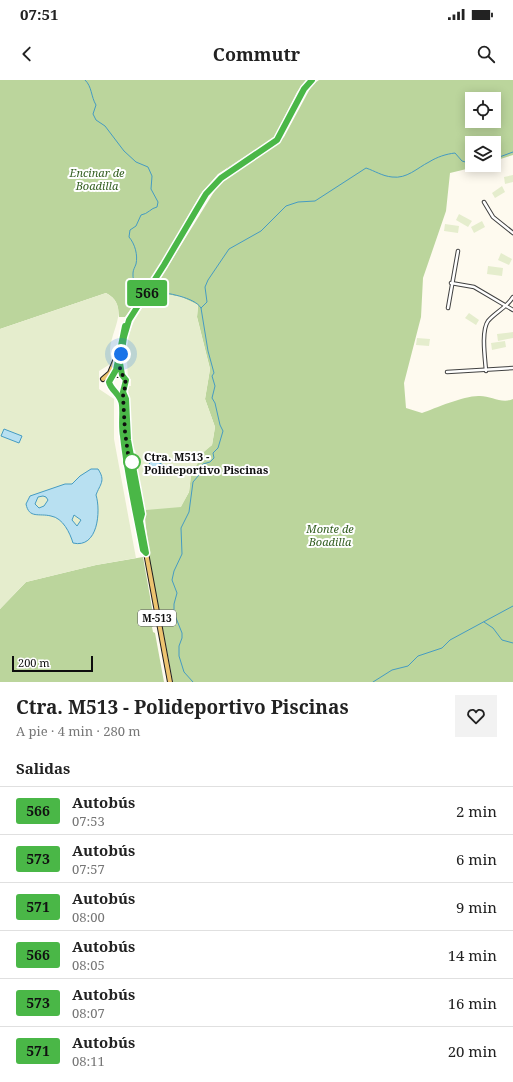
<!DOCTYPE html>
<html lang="es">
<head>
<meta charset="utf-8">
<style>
	:root { --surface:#fff; --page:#f2f2f2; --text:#222; --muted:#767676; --line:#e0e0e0 }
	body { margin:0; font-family:"Noto Serif",serif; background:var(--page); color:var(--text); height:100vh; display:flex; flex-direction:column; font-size:15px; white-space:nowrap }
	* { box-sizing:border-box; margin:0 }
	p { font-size:13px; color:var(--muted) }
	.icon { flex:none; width:22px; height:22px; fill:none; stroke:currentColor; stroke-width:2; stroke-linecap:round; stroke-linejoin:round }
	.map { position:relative; height:602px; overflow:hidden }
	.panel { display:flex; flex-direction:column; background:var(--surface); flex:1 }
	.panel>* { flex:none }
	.badge { padding:0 8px; border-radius:3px; font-size:14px; line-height:26px }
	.buttons { position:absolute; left:465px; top:12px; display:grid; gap:8px }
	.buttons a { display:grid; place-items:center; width:36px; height:36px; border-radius:0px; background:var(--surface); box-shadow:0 2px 10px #0003; font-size:20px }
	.scale { position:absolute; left:12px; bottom:10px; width:81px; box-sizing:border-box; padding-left:4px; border:2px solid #0e0e0e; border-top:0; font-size:11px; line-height:14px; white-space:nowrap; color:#0e0e0e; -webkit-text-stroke:3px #fff; paint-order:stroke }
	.you { position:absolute; width:20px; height:20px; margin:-10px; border:3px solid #fff; border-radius:50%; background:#1a73e8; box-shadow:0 0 0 6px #1a73e833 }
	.map>.badge { position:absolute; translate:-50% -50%; box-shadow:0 0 0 2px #fff }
	h2 { padding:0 16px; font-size:15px; line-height:36px }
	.round { display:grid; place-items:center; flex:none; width:42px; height:42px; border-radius:0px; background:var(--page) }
	.overview { display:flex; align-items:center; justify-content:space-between; height:68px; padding:0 16px }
	h1 { font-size:19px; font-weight:700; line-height:30px }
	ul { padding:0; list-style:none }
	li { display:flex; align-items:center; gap:12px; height:48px; padding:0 16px; border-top:1px solid var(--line) }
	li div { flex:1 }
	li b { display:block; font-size:15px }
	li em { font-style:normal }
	li .badge { min-width:44px; font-weight:700; text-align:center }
	.status { display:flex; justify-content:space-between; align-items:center; height:28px; padding:0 20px; background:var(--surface); direction:ltr }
	.status svg { height:11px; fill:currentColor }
	header { display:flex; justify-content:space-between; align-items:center; height:52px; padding:0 16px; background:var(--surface); font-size:18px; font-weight:700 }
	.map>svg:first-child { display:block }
	.forest { fill:#bbd59c; fill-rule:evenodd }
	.pitch { fill:#e5edcd }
	.water { fill:#b8e0f1; stroke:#459bc2; fill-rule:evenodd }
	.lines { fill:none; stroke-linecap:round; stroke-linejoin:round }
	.stream { stroke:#459bc2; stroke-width:1 }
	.minor-casing { stroke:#414141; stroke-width:4.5 }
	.primary-casing { stroke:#1f1f1f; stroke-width:6 }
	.minor { stroke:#fff; stroke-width:2.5 }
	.primary { stroke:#edc470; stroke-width:4 }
	.line-casing { stroke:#fff; stroke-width:9 }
	.line { stroke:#4ab747; stroke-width:6 }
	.walk { stroke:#0e0e0e; stroke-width:4; stroke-dasharray:0 7.2 }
	.stop-dot { fill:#fff; stroke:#4ab747; stroke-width:2 }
	.labels { text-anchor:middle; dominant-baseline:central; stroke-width:4; stroke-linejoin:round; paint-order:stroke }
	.shield { fill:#fff; stroke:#565656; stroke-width:1 }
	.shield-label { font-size:10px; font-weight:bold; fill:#0e0e0e }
	.park-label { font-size:11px; font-style:italic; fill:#356023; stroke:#fff }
	.stop-label { font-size:11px; font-weight:bold; fill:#0e0e0e; stroke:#fff; text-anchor:start }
</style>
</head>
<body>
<div class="status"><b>07:51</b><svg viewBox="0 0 49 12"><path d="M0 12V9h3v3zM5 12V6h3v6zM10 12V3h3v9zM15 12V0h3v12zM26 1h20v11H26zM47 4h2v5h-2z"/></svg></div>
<header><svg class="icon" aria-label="back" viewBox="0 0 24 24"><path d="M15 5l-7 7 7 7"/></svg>Commutr<svg class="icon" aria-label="search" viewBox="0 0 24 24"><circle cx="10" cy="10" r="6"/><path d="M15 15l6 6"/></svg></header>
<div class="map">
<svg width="513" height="602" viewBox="0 0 513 602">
	<rect width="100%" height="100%" fill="#fefaef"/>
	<!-- forest -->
	<g class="forest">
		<path d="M 0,0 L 306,0 L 297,12 L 274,58 L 218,94 L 200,115 L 150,203 L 125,237 L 119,237 C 118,225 117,219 106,213 L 0,249 Z"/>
		<path d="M 319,0 L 513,0 L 513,75 L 494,81 L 494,63 L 472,63 L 472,85 L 483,85 L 450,93 L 446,131 L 423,198 L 421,237 L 404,303 L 406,328 L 422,333 C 436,328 465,315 480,316 C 491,316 502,324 513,319 L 513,602 L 173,602 L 150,483 L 144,429 L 181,426 L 189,412 L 191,395 L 204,371 L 212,365 L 215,347 L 205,319 L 210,289 L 197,237 L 198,225 L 181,217 L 152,212 L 217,107 L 235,90 L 256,79 L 284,57 L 312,5 ZM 472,19 L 494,19 L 494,41 L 472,41 Z"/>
		<polygon points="143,477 155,545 152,547 153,552 155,553 164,602 0,602 0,529 26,502 96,485"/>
	</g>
	<!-- pitch -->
	<g class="pitch">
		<polygon points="513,95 513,102 505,104 504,97"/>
		<polygon points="502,106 505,112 495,118 492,113"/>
		<polygon points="459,134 472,141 468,147 456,140"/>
		<polygon points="482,141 485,147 474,153 471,147"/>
		<polygon points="445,144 459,146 458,153 444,151"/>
		<polygon points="501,173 512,179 509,185 498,180"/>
		<polygon points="488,186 503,188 502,196 487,194"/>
		<polygon points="152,212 181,217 198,225 197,237 210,289 205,319 215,347 212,365 204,372 191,395 189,412 181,427 146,430 142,425 134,377 137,376 135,370 132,370 128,306 131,306 131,299 128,299 126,261 134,241"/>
		<path d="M 106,213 C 131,227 111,249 110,270 C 110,274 111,279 112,283 L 99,291 L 99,309 L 114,319 L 114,359 L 136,478 L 96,485 L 26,502 L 0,529 L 0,249 Z"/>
		<polygon points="469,233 479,240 476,245 465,238"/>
		<polygon points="513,252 513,258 498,261 497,254"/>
		<polygon points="417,258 430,259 429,266 416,265"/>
		<polygon points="505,261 506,267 492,270 491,263"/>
	</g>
	<!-- water -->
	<g class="water">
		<polygon points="4,349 22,356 19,363 1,356"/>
		<polygon points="152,379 169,388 165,395 148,386"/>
		<path d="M 91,389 L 98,389 C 106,401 100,404 96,415 C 101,431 98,469 73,463 C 70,453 63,438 51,436 C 39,433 29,439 26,424 L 30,416 L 65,404 L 72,404 L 80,396 ZM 43,416 L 46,417 L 48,420 L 44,426 L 39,428 L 35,424 L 38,417 ZM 74,435 L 81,440 L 77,446 L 72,440 Z"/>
	</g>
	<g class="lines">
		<!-- stream -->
		<g class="stream">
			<path d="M 85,0 C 92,6 91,17 96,25 L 93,34 L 96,40 L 105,46 L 124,71 L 136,82 L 148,87 L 152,96 L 151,109 L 158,122 L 157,127 C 151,128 148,134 141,135 L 136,146 L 130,150 L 129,157 C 135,164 138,175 136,184 C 135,187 133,190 133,193 C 132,203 140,210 138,221"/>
			<polyline points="494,79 513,72"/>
			<path d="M 141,225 L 144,224 L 154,211 C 166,213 195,217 201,228"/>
			<polyline points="484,542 493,548 502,560 513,563"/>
			<path d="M 193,602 L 184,592 L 179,576 L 179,566 L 182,558 L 182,553 L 174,533 L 174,524 L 177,513 L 172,500 L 174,491 L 182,474 L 181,448 L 189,432 L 193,402 L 199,395 L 203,384 L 210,382 L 214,378 L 213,373 L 218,368 L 223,351 L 220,345 L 215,323 L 212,318 L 215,306 L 212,296 L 214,293 L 208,271 L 201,228 L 207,222 L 205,207 L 208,200 L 229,169 L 261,151 L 286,126 L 298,122 L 315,121 L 366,88 C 375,91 382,96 392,97 C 407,99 417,88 429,82 C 437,77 446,74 455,73 L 462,81 L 472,84"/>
			<polyline points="373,602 392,590 408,586 418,576 442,568 450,560 513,526"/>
		</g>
		<!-- minor casing -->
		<g class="minor-casing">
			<g id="minor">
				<polyline points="484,122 493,137 513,153"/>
				<polyline points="451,203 474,207 513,230"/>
				<polyline points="448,228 458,171"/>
				<path d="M 486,291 C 485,278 481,251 488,241 C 496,232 506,228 513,217"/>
				<polyline points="447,292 513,288"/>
			</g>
		</g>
		<!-- primary casing -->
		<g class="primary-casing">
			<g id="primary">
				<polyline points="121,275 121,295"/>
				<polyline points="113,295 121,295 126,300 123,312 124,323"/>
				<polyline points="103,299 110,293 115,281"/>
				<polyline points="125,342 129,381 170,602"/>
				<polyline points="125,344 120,316 110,306 109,302 116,290 125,246 164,185 206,114 229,91 277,60 304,9 312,0"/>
			</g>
		</g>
		<!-- minor -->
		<use href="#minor" class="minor"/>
		<!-- primary -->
		<use href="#primary" class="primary"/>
	</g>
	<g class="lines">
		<!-- line casing -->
		<g class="line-casing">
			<path id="line" d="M 125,246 L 116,290 L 109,302 C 111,311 121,314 122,325 C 123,335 121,345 123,356 C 127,394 136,432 143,470 L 146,473 L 140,441 L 142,434 L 128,360 L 126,319 L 123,312 L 126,300 L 122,295 L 120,283 L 124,257 L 129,240 L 164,185 L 197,129 L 206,114 L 221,98 L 277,60 L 304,9 L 312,0"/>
		</g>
		<!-- line -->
		<use href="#line" class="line"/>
		<!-- walk -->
		<polyline class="walk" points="121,274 120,289 126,303 123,316 125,352 129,381 132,382"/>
	</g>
	<!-- markers -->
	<circle class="stop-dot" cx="132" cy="382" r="8"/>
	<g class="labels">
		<!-- shield labels -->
		<rect class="shield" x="138" y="530" width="38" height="16" rx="3"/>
		<g class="shield-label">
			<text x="157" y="538">M-513</text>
		</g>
		<!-- park labels -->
		<g class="park-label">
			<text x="97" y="92">Encinar de<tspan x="97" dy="13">Boadilla</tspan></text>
			<text x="330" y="448">Monte de<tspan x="330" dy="13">Boadilla</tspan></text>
		</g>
		<!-- stop labels -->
		<g class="stop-label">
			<text x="144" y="376">Ctra. M513 -<tspan x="144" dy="13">Polideportivo Piscinas</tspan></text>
		</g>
	</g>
</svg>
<div class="buttons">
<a><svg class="icon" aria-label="locate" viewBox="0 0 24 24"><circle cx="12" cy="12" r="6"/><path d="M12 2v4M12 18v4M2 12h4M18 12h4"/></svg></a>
<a><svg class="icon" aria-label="layers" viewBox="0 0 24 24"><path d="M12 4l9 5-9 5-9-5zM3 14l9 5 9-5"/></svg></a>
</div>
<div class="scale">200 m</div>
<div class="you" style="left:121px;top:274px"></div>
<b class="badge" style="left:147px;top:213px;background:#4ab747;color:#111">566</b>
</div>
<section class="panel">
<div class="overview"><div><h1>Ctra. M513 - Polideportivo Piscinas</h1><p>A pie · 4 min · 280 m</p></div><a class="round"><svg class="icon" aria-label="heart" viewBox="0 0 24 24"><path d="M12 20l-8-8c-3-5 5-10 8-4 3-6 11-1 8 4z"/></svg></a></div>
<h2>Salidas</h2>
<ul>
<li><span class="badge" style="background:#4ab747;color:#111">566</span><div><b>Autobús</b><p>07:53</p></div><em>2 min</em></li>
<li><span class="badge" style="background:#4ab747;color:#111">573</span><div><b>Autobús</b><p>07:57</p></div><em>6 min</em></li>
<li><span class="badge" style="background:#4ab747;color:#111">571</span><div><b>Autobús</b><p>08:00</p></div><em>9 min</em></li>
<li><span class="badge" style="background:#4ab747;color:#111">566</span><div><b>Autobús</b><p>08:05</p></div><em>14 min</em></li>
<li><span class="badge" style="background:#4ab747;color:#111">573</span><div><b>Autobús</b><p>08:07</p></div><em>16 min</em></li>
<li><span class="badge" style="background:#4ab747;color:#111">571</span><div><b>Autobús</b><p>08:11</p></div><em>20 min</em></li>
</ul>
</section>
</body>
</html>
